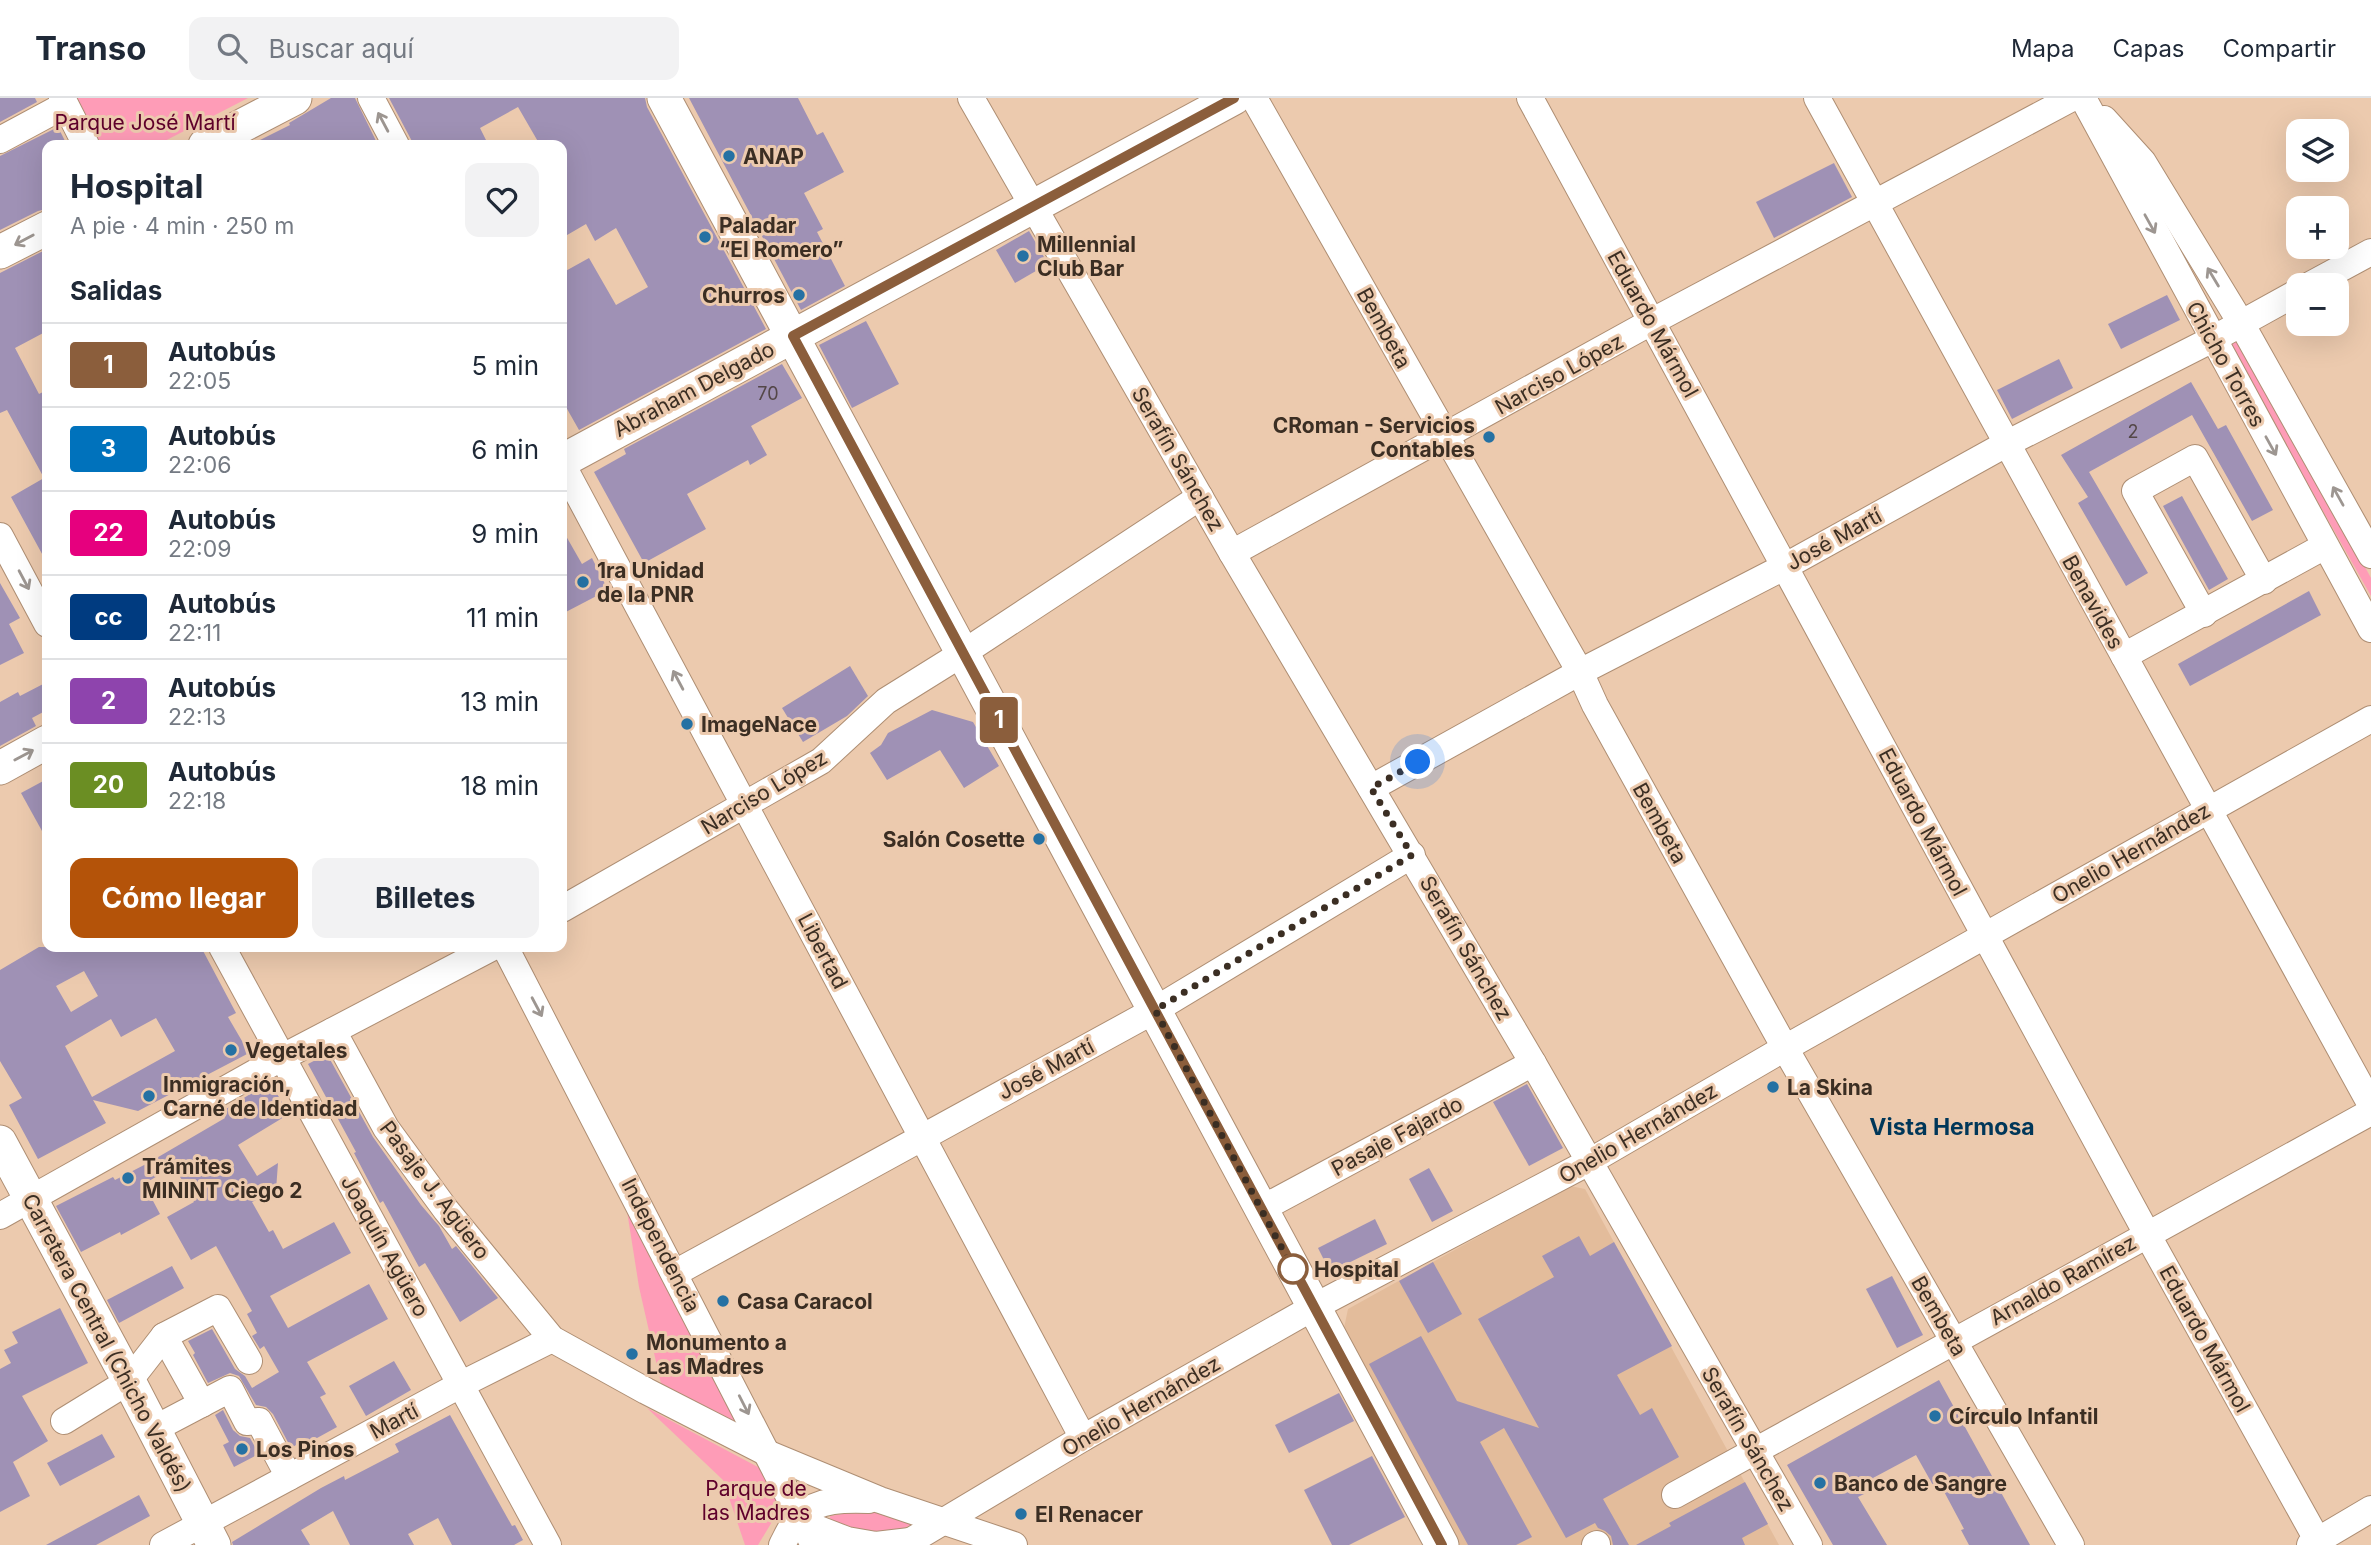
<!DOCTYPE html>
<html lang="es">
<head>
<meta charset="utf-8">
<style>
	:root { --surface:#fff; --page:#f2f2f3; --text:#1f2937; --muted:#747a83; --line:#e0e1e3; --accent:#b45309 }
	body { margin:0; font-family:Inter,sans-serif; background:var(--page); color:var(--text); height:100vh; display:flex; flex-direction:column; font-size:26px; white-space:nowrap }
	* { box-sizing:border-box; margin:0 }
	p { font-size:23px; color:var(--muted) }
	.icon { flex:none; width:38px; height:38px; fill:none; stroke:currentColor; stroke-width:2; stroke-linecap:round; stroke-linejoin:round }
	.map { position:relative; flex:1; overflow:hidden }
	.details { position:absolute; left:42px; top:42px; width:525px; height:812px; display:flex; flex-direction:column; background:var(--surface); border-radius:14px; box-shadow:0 7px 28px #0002 }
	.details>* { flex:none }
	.badge { padding:0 14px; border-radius:5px; font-size:24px; line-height:46px }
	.controls { position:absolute; left:2286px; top:21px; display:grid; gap:14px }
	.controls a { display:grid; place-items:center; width:63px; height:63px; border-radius:14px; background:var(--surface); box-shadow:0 7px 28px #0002; font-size:35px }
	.you { position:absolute; width:35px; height:35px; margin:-18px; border:5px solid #fff; border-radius:50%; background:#1a73e8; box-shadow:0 0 0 10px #1a73e833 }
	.map>.badge { position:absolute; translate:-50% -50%; box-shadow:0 0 0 4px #fff }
	h2 { padding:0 28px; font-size:26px; line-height:63px }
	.round { display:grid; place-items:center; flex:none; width:74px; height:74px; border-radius:14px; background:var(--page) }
	.head { display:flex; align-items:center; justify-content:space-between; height:119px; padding:0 28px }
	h1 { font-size:33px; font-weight:700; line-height:52px }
	.primary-button { display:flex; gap:14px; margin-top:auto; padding:14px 28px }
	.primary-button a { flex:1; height:80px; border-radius:14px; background:var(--accent); color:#fff; font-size:28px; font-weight:700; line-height:80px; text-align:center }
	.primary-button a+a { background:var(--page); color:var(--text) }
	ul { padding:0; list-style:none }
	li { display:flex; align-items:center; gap:21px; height:84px; padding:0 28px; border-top:2px solid var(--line) }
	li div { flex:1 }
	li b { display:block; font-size:26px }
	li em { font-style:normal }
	li .badge { min-width:77px; font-weight:700; text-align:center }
	header { display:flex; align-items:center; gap:42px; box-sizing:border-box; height:98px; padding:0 35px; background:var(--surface); border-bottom:2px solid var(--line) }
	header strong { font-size:33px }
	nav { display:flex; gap:38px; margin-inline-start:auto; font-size:24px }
	.search { width:490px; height:63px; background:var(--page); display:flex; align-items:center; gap:18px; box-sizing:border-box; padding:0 24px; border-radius:14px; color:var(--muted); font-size:26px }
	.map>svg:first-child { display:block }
	.built { fill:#e3bc9b }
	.green { fill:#fe9cb7 }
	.building { fill:#9f91b5; fill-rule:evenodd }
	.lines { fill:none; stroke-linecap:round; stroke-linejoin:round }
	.minor-casing { stroke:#ae8e73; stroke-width:28 }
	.major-casing { stroke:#ae8e73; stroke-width:35 }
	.minor { stroke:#fff; stroke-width:26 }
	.major { stroke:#fff; stroke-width:33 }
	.oneway { stroke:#9d9691 }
	.line-casing { stroke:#fff; stroke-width:16 }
	.line { stroke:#8b5e3c; stroke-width:10 }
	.walk { stroke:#3b2e23; stroke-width:7; stroke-dasharray:0 12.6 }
	.poi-dot { fill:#2571a3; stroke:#eccaae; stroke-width:2.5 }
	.stop-dot { fill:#fff; stroke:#8b5e3c; stroke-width:3.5 }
	.labels { text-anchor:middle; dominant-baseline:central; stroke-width:6; stroke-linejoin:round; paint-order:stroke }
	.number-label { font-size:18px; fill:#544748 }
	.park-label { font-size:21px; fill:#5f002b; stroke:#eccaae }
	.poi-label { font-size:21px; font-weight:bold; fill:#3b2e23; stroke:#eccaae; text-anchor:start }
	.street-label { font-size:21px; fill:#3b2e23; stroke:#eccaae }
	.stop-label { font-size:21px; font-weight:bold; fill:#3b2e23; stroke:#eccaae; text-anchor:start }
	.neighbourhood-label { font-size:23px; font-weight:bold; fill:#003759; stroke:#eccaae }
</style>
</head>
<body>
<header>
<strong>Transo</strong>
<div class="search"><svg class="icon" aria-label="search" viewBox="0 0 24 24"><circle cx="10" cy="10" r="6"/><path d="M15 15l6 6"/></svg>Buscar aquí</div>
<nav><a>Mapa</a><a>Capas</a><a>Compartir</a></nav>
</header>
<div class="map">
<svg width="2371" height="1447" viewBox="0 0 2371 1447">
	<rect width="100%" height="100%" fill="#eccaae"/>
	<!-- built -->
	<polygon class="built" points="1570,1088 1585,1091 1779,1447 1459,1447 1343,1235 1348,1211"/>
	<!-- green -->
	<g class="green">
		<polygon points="75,0 248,0 157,47 99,47"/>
		<polygon points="2239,239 2371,480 2371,498 2228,245"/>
		<polygon points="627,1113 743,1329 662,1290 639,1189"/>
		<polygon points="647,1310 769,1375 784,1404 758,1447 745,1447 723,1382"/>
		<path d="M 880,1410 L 920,1423 C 878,1442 874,1440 831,1427 L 830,1418 Z"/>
	</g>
	<!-- building -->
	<g class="building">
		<polygon points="0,0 35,0 37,4 0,24"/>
		<polygon points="331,0 355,0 378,47 250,47 290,27 289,25"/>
		<polygon points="389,0 645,0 647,9 766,231 579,332 562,302 562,175 589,160 616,207 648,189 616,130 595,143 586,126 562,140 562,47 540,47 518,9 480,30 486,42 475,47 414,47"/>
		<polygon points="689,0 798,0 817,37 823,34 844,74 804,95 823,131 817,134 845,188 801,212"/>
		<polygon points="58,29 67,47 47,47 47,111 38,113 0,132 0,58"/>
		<polygon points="1834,65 1852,99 1774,140 1756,104"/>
		<polygon points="1029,133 1048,166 1015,185 996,152"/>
		<polygon points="47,151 47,233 15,250 39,296 47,292 47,465 11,399 44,380 7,312 0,315 0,175"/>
		<polygon points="2167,197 2180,222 2121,251 2108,226"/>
		<polygon points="866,223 899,286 852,310 819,247"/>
		<polygon points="2059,261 2073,290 2012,321 1997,292"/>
		<polygon points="782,266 802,300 751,328 767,357 750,367 748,362 687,396 706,431 644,465 594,374 626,356 624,351"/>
		<polygon points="2191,284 2218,331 2226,327 2273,412 2252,423 2192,317 2089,374 2148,475 2126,488 2078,405 2088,399 2061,357"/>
		<polygon points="2182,398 2228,481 2209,492 2163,408"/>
		<polygon points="562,431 582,466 592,460 608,492 562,516"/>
		<polygon points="0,485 20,520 9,526 24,555 0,567"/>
		<polygon points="2309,493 2321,517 2190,588 2178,566"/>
		<polygon points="850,568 868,598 847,618 803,644 782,610"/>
		<polygon points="47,584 47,612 32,620 36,628 0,648 0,604 18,594 20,598"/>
		<polygon points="932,612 973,624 999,668 964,690 940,652 887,682 870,655 881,647 888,635"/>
		<polygon points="47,681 47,742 21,695"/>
		<path d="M 39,849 L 201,849 L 236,915 L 228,919 L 249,955 L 138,1013 L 93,1002 L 106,1025 L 38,1061 L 9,1007 L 22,1000 L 0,963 L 0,872 ZM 84,873 L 98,898 L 71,914 L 56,888 ZM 156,920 L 175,953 L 92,999 L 65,948 L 111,921 L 121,939 Z"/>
		<polygon points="327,956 373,1039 421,1107 439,1128 452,1151 456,1148 498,1200 460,1224 425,1165 419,1169 383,1103 380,1105 354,1055 356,1054 308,966"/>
		<polygon points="270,984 289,1016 238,1047 257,1078 278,1065 276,1092 252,1104 269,1134 273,1132 283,1151 334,1124 351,1155 270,1198 288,1230 369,1186 388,1221 307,1264 326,1296 320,1299 337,1329 308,1345 306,1341 291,1350 273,1316 266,1309 256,1307 239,1278 230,1275 208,1285 193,1257 195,1255 188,1243 212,1231 235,1271 245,1278 252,1290 279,1274 264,1248 260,1251 252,1238 257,1235 247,1216 252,1213 216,1148 191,1162 167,1119 194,1104 174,1068 144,1086 160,1116 121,1137 120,1134 81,1154 56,1108 113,1079 115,1082 148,1065 225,1020 221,1014"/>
		<polygon points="1527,986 1563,1050 1529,1068 1493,1004"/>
		<polygon points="1429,1070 1453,1113 1432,1124 1409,1081"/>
		<polygon points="1375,1121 1387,1146 1330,1174 1318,1150"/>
		<polygon points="1579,1138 1590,1158 1614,1144 1672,1248 1617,1277 1640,1317 1652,1310 1679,1359 1603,1401 1629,1447 1613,1447 1611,1438 1605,1433 1598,1430 1595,1425 1566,1440 1504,1330 1480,1344 1532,1439 1516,1447 1468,1447 1369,1266 1421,1238 1457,1303 1539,1330 1478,1221 1554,1179 1542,1158"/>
		<polygon points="1433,1164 1462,1216 1428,1235 1399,1183"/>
		<polygon points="172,1168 184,1190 119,1225 107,1202"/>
		<polygon points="1892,1178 1923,1237 1897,1250 1866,1191"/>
		<polygon points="60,1210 88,1265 22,1298 48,1343 13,1364 30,1398 0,1414 0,1271 11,1265 4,1252 18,1245 12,1234"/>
		<polygon points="394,1263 411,1292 366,1318 349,1288"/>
		<polygon points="1939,1282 2030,1447 1969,1447 1961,1432 1964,1431 1940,1386 1934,1389 1916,1357 1873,1380 1878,1389 1858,1399 1887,1447 1833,1447 1787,1367"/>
		<polygon points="1339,1295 1354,1323 1289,1355 1275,1327"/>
		<polygon points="223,1312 233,1332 240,1338 250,1340 259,1356 234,1369 223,1347 229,1344 215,1317"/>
		<polygon points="450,1317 512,1428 515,1427 523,1442 514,1447 452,1447 438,1420 408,1436 414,1447 350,1447 333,1413 301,1432 310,1447 233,1447 232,1444 321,1390 344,1378 345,1382 399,1354 395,1346"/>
		<polygon points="102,1336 115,1359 60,1388 47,1365"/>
		<polygon points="1372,1358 1405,1419 1349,1447 1332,1447 1304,1392"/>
		<polygon points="1745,1384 1768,1426 1742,1440 1745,1447 1636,1447 1671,1428 1669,1425"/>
		<polygon points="139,1397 150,1418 96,1447 46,1447"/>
	</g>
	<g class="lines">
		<!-- minor casing -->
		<g class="minor-casing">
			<g id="minor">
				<polyline points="62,0 86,47"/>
				<polyline points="371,0 396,47"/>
				<polyline points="971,0 1232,455 1533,965 1809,1447"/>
				<polyline points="1254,0 1580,574 1595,607 1785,950 2071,1447"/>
				<polyline points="1530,0 2147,1136 2320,1447"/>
				<polyline points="1817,0 2371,1007"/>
				<polyline points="2083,0 2371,531"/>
				<polyline points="2104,21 2143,64 2241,225 2371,457"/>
				<polyline points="0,42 65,7"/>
				<polyline points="2310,187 2371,154"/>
				<polyline points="562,366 1083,1340"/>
				<polyline points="0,438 47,526"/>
				<polyline points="1232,455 1651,224 2072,0"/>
				<polyline points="2204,516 2135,393 2195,360 2264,483"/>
				<polyline points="2124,558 2325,448"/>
				<polyline points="1371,690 1580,574 1784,469 2006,346 2213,241 2298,194"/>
				<polyline points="562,811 821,663 886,603 963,555 1200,399"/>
				<polyline points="222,849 548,1447"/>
				<polyline points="505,849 814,1447"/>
				<polyline points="333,933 386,1030 446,1112 552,1241 646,1293 769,1356 880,1402 1014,1447"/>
				<polyline points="1261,1111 1533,965"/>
				<polyline points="0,1118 283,959 493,849"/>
				<polyline points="675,1175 1155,912 1412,757"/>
				<polyline points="164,1238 202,1306"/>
				<polyline points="64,1323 129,1283 164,1238 218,1210 249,1263"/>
				<polyline points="154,1331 230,1291 247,1324 259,1323 289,1379"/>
				<polyline points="1675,1397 2371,1014"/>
				<polyline points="803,1425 847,1442 876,1447 910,1443"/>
				<polyline points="163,1447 460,1287 552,1241"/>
				<path d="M 782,1447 C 787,1438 792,1425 800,1418 C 818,1401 846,1401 869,1402"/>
				<polyline points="904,1447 1083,1340 1314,1209 1589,1064 1785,950 2371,621"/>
				<polyline points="1595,1447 1597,1446"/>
				<polyline points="2310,1447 2371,1411"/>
			</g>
		</g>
		<!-- major casing -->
		<g class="major-casing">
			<g id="major">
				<polyline points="664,0 1442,1447"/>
				<polyline points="205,47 295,0"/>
				<polyline points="0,154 47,130"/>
				<polyline points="562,363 1234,0"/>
				<polyline points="0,670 47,644"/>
				<polyline points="0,1044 129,1283 214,1447"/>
			</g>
		</g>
		<!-- minor -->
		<use href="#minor" class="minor"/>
		<!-- major -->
		<use href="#major" class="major"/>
	</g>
	<!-- one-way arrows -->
	<defs><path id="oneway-shaft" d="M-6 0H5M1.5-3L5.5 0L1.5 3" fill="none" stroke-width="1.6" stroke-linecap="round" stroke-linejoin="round" transform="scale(1.75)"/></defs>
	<g class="oneway">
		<use href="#oneway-shaft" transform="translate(383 24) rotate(-118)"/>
		<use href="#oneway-shaft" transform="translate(2150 126) rotate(61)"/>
		<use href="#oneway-shaft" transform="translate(24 142) rotate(152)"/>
		<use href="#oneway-shaft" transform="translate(2213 179) rotate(-121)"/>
		<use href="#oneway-shaft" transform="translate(2271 348) rotate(61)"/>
		<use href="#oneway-shaft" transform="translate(2338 398) rotate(-119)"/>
		<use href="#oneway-shaft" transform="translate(24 482) rotate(62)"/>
		<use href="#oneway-shaft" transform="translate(678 582) rotate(-118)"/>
		<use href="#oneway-shaft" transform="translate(24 657) rotate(-28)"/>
		<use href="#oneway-shaft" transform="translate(537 909) rotate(62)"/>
		<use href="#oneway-shaft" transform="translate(744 1307) rotate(63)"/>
	</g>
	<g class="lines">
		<!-- line casing -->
		<g class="line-casing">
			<polyline id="line" points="1234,0 793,238 1442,1447"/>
		</g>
		<!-- line -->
		<use href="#line" class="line"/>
		<!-- walk -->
		<polyline class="walk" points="1293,1171 1155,912 1412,757 1371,690 1418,664"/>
	</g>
	<!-- markers -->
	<g class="poi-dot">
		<circle cx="729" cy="58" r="7"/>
		<circle cx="705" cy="139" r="7"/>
		<circle cx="1023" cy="158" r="7"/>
		<circle cx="799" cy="197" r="7"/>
		<circle cx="1489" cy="339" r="7"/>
		<circle cx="583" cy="484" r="7"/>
		<circle cx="687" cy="626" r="7"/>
		<circle cx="1039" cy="741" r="7"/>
		<circle cx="231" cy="952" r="7"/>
		<circle cx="1773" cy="989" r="7"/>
		<circle cx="149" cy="998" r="7"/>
		<circle cx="128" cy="1080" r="7"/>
		<circle cx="723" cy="1203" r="7"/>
		<circle cx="632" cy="1256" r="7"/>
		<circle cx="1935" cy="1318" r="7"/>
		<circle cx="242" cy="1351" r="7"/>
		<circle cx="1820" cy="1385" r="7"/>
		<circle cx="1021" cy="1416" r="7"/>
	</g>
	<circle class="stop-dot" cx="1293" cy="1171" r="14"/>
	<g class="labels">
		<!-- number labels -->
		<g class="number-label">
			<text x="768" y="295">70</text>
			<text x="2133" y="333">2</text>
		</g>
		<!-- park labels -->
		<g class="park-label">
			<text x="145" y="24">Parque José Martí</text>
			<text x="756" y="1390">Parque de<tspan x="756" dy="24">las Madres</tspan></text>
		</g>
		<!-- poi labels -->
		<g class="poi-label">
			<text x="743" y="58">ANAP</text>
			<text x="719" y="127">Paladar<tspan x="719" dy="24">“El Romero”</tspan></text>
			<text x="1037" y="146">Millennial<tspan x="1037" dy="24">Club Bar</tspan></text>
			<text x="785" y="197" text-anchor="end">Churros</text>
			<text x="1475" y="327" text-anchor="end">CRoman - Servicios<tspan x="1475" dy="24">Contables</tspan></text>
			<text x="597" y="472">1ra Unidad<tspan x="597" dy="24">de la PNR</tspan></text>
			<text x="701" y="626">ImageNace</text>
			<text x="1025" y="741" text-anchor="end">Salón Cosette</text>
			<text x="245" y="952">Vegetales</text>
			<text x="163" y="986">Inmigración,<tspan x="163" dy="24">Carné de Identidad</tspan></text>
			<text x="1787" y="989">La Skina</text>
			<text x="142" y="1068">Trámites<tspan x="142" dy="24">MININT Ciego 2</tspan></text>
			<text x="737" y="1203">Casa Caracol</text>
			<text x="646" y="1244">Monumento a<tspan x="646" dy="24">Las Madres</tspan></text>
			<text x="1949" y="1318">Círculo Infantil</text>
			<text x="256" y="1351">Los Pinos</text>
			<text x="1834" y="1385">Banco de Sangre</text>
			<text x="1035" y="1416">El Renacer</text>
		</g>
		<!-- street labels -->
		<g class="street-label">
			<text transform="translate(1653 226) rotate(61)">Eduardo Mármol</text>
			<text transform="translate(1384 230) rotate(61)">Bembeta</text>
			<text transform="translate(2226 266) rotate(61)">Chicho Torres</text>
			<text transform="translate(1559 276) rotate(-29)">Narciso López</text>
			<text transform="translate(694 291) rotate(-28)">Abraham Delgado</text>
			<text transform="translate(1178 361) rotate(60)">Serafín Sánchez</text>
			<text transform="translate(1834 441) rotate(-29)">José Martí</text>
			<text transform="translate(2093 504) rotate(61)">Benavides</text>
			<text transform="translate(764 694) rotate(-31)">Narciso López</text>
			<text transform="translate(1923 724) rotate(62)">Eduardo Mármol</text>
			<text transform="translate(1660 725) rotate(61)">Bembeta</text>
			<text transform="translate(2131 755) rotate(-30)">Onelio Hernández</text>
			<text transform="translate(1466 850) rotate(60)">Serafín Sánchez</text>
			<text transform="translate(823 853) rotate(62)">Libertad</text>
			<text transform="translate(1046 971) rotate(-28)">José Martí</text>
			<text transform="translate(1638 1035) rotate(-30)">Onelio Hernández</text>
			<text transform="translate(1397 1038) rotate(-28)">Pasaje Fajardo</text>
			<text transform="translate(435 1092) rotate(53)">Pasaje J. Agüero</text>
			<text transform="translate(661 1147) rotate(63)">Independencia</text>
			<text transform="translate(385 1148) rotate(61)">Joaquín Agüero</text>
			<text transform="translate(2063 1182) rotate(-29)">Arnaldo Ramírez</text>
			<text transform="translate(1939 1218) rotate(60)">Bembeta</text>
			<text transform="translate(2205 1241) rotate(61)">Eduardo Mármol</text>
			<text transform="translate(107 1245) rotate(62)">Carretera Central (Chicho Valdés)</text>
			<text transform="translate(1141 1308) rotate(-30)">Onelio Hernández</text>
			<text transform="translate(394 1323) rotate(-28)">Martí</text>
			<text transform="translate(1748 1341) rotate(60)">Serafín Sánchez</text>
		</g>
		<!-- stop labels -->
		<g class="stop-label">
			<text x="1314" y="1171">Hospital</text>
		</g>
		<!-- neighbourhood labels -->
		<g class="neighbourhood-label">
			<text x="1952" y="1029">Vista Hermosa</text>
		</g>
	</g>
</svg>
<div class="controls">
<a><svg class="icon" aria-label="layers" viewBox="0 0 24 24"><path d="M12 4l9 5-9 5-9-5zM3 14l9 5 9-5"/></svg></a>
<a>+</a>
<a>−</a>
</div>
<div class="you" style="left:1418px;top:664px"></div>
<b class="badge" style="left:999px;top:622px;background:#8b5e3c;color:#fff">1</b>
<section class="details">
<div class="head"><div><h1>Hospital</h1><p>A pie · 4 min · 250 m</p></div><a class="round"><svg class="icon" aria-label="heart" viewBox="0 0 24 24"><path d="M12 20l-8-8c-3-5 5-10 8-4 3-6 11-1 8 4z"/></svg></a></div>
<h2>Salidas</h2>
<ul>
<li><span class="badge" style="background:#8b5e3c;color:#fff">1</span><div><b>Autobús</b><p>22:05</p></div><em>5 min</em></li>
<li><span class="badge" style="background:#0072bc;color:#fff">3</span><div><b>Autobús</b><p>22:06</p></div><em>6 min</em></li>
<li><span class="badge" style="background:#e6007e;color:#fff">22</span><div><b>Autobús</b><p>22:09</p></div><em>9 min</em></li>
<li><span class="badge" style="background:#003b80;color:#fff">cc</span><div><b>Autobús</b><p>22:11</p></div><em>11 min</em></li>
<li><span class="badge" style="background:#8e44ad;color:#fff">2</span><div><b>Autobús</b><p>22:13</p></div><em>13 min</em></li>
<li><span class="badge" style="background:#6b8e23;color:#fff">20</span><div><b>Autobús</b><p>22:18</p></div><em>18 min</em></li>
</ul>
<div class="primary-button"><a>Cómo llegar</a><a>Billetes</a></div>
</section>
</div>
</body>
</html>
